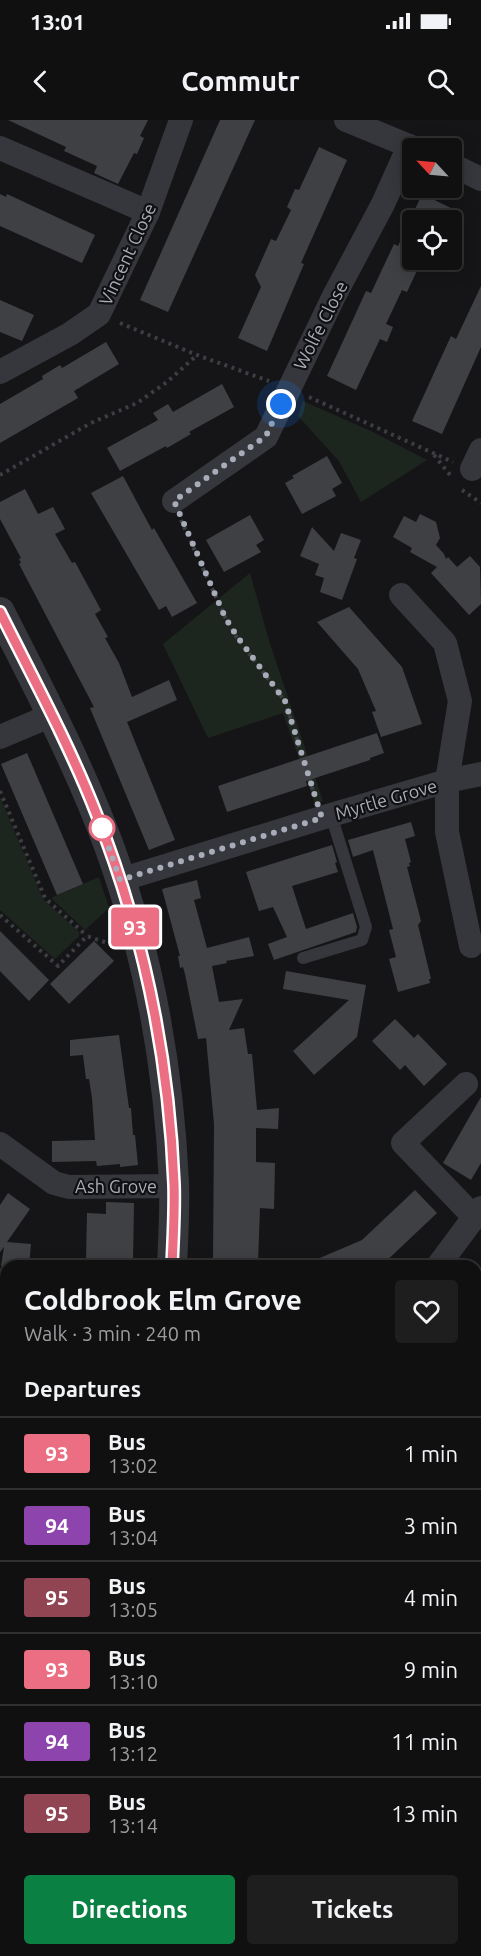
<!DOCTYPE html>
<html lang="en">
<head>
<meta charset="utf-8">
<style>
	:root { --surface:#101011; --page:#1e1e1f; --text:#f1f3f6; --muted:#9c9d9f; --line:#303031; --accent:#0b8043 }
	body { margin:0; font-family:Ubuntu,sans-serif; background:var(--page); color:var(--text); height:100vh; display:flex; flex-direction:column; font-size:22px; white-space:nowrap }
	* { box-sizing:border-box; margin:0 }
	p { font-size:20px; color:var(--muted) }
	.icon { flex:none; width:33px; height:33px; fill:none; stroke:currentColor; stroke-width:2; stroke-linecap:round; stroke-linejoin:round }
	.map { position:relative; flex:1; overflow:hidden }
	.side { position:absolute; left:0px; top:1140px; width:482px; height:696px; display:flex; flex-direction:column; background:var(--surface); border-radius:18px 18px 0 0; box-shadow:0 3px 15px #0003,0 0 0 2px var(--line) }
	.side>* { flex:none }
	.badge { padding:0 12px; border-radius:4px; font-size:21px; line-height:39px }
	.needle { width:39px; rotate:296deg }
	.buttons { position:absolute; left:402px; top:18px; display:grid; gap:12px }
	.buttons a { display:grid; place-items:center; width:60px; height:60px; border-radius:6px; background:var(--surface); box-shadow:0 3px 15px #0003,0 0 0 2px var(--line); font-size:30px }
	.you { position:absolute; width:30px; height:30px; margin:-15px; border:4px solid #fff; border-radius:50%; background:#1a73e8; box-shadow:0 0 0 9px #1a73e833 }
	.map>.badge { position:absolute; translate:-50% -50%; box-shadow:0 0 0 3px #fff }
	h2 { padding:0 24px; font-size:22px; line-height:54px }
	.round { display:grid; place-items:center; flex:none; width:63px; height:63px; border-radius:6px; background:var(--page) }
	.head { display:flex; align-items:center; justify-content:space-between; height:102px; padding:0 24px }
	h1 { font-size:28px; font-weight:600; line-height:45px }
	.button { display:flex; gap:12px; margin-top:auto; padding:12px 24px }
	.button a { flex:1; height:69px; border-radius:6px; background:var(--accent); color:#fff; font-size:24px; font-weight:600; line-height:69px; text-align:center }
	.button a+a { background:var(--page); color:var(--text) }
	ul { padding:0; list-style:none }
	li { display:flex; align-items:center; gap:18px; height:72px; padding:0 24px; border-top:2px solid var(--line) }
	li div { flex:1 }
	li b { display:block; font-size:22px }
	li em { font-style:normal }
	li .badge { min-width:66px; font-weight:700; text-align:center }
	.status { display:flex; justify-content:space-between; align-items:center; height:42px; padding:0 30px; background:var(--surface); direction:ltr }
	.status svg { height:16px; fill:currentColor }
	header { display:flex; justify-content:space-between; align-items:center; height:78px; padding:0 24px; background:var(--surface); font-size:27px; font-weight:600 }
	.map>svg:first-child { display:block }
	.green { fill:#1d261e }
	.building { fill:#3f4044 }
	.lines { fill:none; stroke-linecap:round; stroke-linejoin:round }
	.path { stroke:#3c3e44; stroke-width:4; stroke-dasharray:3 4.5; stroke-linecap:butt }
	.service { stroke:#36373d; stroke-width:12 }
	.minor { stroke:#36373d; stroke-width:24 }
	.tertiary { stroke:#36373d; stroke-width:30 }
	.line-casing { stroke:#fff; stroke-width:14 }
	.line { stroke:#eb6e82; stroke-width:9 }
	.walk { stroke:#a7acb8; stroke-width:6; stroke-dasharray:0 10.8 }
	.stop-dot { fill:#fff; stroke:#eb6e82; stroke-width:3 }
	.labels { text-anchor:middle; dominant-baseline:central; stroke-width:4.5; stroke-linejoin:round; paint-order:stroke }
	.street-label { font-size:18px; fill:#a7acb8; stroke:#101012 }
</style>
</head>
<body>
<div class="status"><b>13:01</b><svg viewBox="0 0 49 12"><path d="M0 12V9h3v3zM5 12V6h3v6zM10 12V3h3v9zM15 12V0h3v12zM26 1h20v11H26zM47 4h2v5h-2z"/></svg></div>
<header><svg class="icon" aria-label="back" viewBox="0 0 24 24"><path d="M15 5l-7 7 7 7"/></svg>Commutr<svg class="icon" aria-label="search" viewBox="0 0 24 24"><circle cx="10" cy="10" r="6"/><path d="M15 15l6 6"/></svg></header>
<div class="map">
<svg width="481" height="1836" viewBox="0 0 481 1836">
	<rect width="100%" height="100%" fill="#151517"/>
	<!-- green -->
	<g class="green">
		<polygon points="303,281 371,311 427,340 361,382 339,341 298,296"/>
		<polygon points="250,453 270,524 323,681 315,684 283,593 208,618 163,524"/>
		<polygon points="0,677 43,779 79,812 79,816 55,839 0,790"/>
		<polygon points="99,757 109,788 85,810 51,778"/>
		<polygon points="0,1267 6,1268 6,1377 0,1382"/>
		<polygon points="476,1545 481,1546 481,1706 476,1705"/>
		<polygon points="0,1617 6,1618 6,1739 0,1739"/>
	</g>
	<!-- building -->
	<g class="building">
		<polygon points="8,0 148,0 140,16 144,18 137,34 134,33 118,64 94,53 97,46 64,31 66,27"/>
		<polygon points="220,0 255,0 168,192 140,180"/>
		<polygon points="319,27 347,40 305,134 301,143 304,144 267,231 238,218 261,167 255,155 271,119 276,121 291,90 287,87 295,69 299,70"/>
		<polygon points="0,74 6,77 7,74 95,115 82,143 0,106"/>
		<polygon points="422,74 451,88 445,100 412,100 412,140 422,140 407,172 402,170 386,204 393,207 387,222 380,219 356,270 327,256 366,171 371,173 394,124 398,126"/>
		<polygon points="481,166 481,227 442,314 412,301 451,216 456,219"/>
		<polygon points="0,180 34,195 22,221 0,212"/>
		<polygon points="106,222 119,244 74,271 78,278 0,323 0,284 43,259 42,256 60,245 62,248"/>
		<polygon points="222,264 234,287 189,312 191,314 167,328 166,326 120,351 107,328 158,300 153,293 168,284 173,292"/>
		<polygon points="327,336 342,363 332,369 336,376 302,394 285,363 294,358 292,356"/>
		<polygon points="123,356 152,410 154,408 197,483 172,497 166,486 159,490 91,373"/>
		<polygon points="25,369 38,394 53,387 65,409 55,414 72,443 75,442 101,490 95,494 108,517 105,518 119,543 132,577 169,560 177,580 127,602 175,720 149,730 90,588 94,587 19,444 21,443 19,439 21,438 0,399 0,382"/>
		<polygon points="420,394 436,402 440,418 436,425 444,434 446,439 448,437 457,447 470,436 480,447 481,484 469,495 431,453 437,447 410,432 412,428 393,417 404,396 416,402"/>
		<polygon points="250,395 264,420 256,425 261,432 224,452 206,420"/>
		<polygon points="312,407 334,431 341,413 361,420 354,438 357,439 342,480 320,472 324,458 315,455 319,444 300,436"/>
		<polygon points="349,487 402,547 422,604 381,617 372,592 376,591 358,549 317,502"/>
		<polygon points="377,613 384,633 370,638 370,640 306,661 307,666 227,692 218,666"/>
		<polygon points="27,633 83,764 57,775 1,644"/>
		<polygon points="411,702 415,716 405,719 411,742 409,743 410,746 407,747 421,801 418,805 431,859 429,859 430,863 398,872 389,839 396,837 389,810 393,809 373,730 353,737 348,720"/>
		<polygon points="332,725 337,742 335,743 338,752 292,766 306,809 353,793 357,807 356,812 274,840 268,824 287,817 273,787 259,791 246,752"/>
		<polygon points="197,760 201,778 194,780 207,828 249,817 254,836 226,841 227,843 212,846 219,882 243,879 229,910 244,908 248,934 252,934 257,990 279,988 278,1009 256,1008 256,1042 275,1043 274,1089 260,1088 258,1143 213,1141 214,1004 206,918 198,919 185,854 183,847 180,848 178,836 180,836 162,769"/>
		<polygon points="0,811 49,860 29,881 0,851"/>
		<polygon points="94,821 114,841 69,884 50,864"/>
		<polygon points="286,851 366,865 357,917 314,955 293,931 349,880 283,869"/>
		<polygon points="395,899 414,918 418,914 447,944 424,966 405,945 400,950 372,921"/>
		<polygon points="119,915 129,988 131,988 133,1015 135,1015 138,1045 120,1047 120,1044 97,1046 96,1041 52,1042 52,1021 95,1020 92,978 89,959 86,959 83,935 70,936 70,920"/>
		<polygon points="481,977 481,1043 471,1060 443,1043"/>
		<polygon points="415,1070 437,1093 381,1146 301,1146 362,1120"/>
		<polygon points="8,1073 30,1089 7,1122 31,1124 29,1146 1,1146 4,1127 0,1132 0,1085"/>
		<polygon points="106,1082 134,1083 133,1142 86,1141 87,1093 106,1094"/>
	</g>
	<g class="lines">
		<!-- path -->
		<g class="path">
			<polyline points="120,203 197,235 269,261"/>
			<polyline points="309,277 453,342"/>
			<polyline points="434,335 450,355"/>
			<polyline points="0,355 91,303 137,283 167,262 197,235"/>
			<polyline points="462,370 481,383"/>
			<polyline points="181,400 225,497 235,515 285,581 315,677"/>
			<polyline points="0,671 45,778 87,816"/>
			<polyline points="0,795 58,846 87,816 113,825"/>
			<polyline points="0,1344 6,1342"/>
		</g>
		<!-- service -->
		<g class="service">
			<polyline points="303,838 362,820 366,807 331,695"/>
			<polyline points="128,1830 131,1836"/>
		</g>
		<!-- minor -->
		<g class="minor">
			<polyline points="346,0 414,28"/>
			<polyline points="0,28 148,92"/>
			<polyline points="452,45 481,59"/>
			<polyline points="0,252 70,214 99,194 148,92 181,0"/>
			<polyline points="472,349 481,330"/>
			<polyline points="174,381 266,317 334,176 383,84 409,26"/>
			<polyline points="401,475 445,523 460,581 447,661 447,712 471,826"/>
			<polyline points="0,617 52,595"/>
			<polyline points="120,760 331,695 447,661 481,654"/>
			<polyline points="466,964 403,1023 473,1096"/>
			<polyline points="0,1024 54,1063 69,1067 174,1066"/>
			<polyline points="438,1146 481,1088"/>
			<polyline points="476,1279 481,1277"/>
			<polyline points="0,1392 6,1386"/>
			<polyline points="476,1447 481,1447"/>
			<polyline points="0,1596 6,1602"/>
			<polyline points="341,1830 342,1836"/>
		</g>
		<!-- tertiary -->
		<g class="tertiary">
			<path d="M 0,492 C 39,569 79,645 109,726 C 149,835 169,949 174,1064 C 175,1091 173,1119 172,1146"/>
			<polyline points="223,1830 224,1836"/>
			<polyline points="37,1836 39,1830"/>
		</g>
	</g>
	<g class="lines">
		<!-- line casing -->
		<g class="line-casing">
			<path id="line" d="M 0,492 C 33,558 69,624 96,693 C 143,811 169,937 174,1064 C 175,1091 173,1119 172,1146"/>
		</g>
		<!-- line -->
		<use href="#line" class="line"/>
		<!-- walk -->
		<polyline class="walk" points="102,708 120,760 322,698 285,581 236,515 225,497 174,381 266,316 281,284"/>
	</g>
	<!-- markers -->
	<circle class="stop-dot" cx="102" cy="708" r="12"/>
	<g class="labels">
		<!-- street labels -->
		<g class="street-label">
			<text transform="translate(127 134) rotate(-65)">Vincent Close</text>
			<text transform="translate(320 205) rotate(-63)">Wolfe Close</text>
			<text transform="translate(386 679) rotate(-16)">Myrtle Grove</text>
			<text x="116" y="1066">Ash Grove</text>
		</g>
	</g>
</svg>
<div class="buttons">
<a><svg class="needle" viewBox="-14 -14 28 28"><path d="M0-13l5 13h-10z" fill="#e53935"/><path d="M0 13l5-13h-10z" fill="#9c9d9f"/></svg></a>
<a><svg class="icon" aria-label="locate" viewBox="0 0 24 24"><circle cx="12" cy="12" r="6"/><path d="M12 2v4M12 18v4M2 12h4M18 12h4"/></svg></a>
</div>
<div class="you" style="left:281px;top:284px"></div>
<b class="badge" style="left:135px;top:807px;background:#eb6e82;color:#fff">93</b>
<section class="side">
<div class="head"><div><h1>Coldbrook Elm Grove</h1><p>Walk · 3 min · 240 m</p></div><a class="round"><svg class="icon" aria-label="heart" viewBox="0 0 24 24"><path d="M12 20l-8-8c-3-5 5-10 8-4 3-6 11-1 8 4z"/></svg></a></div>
<h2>Departures</h2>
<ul>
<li><span class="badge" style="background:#eb6e82;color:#fff">93</span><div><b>Bus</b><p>13:02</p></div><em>1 min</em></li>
<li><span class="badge" style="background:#8e44ad;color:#fff">94</span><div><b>Bus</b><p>13:04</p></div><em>3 min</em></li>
<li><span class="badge" style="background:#914451;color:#fff">95</span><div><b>Bus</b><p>13:05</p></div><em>4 min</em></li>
<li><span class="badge" style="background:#eb6e82;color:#fff">93</span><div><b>Bus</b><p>13:10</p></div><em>9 min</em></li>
<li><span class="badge" style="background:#8e44ad;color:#fff">94</span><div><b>Bus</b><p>13:12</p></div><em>11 min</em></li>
<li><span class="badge" style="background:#914451;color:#fff">95</span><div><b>Bus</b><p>13:14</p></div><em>13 min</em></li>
</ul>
<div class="button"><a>Directions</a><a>Tickets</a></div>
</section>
</div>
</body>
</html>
